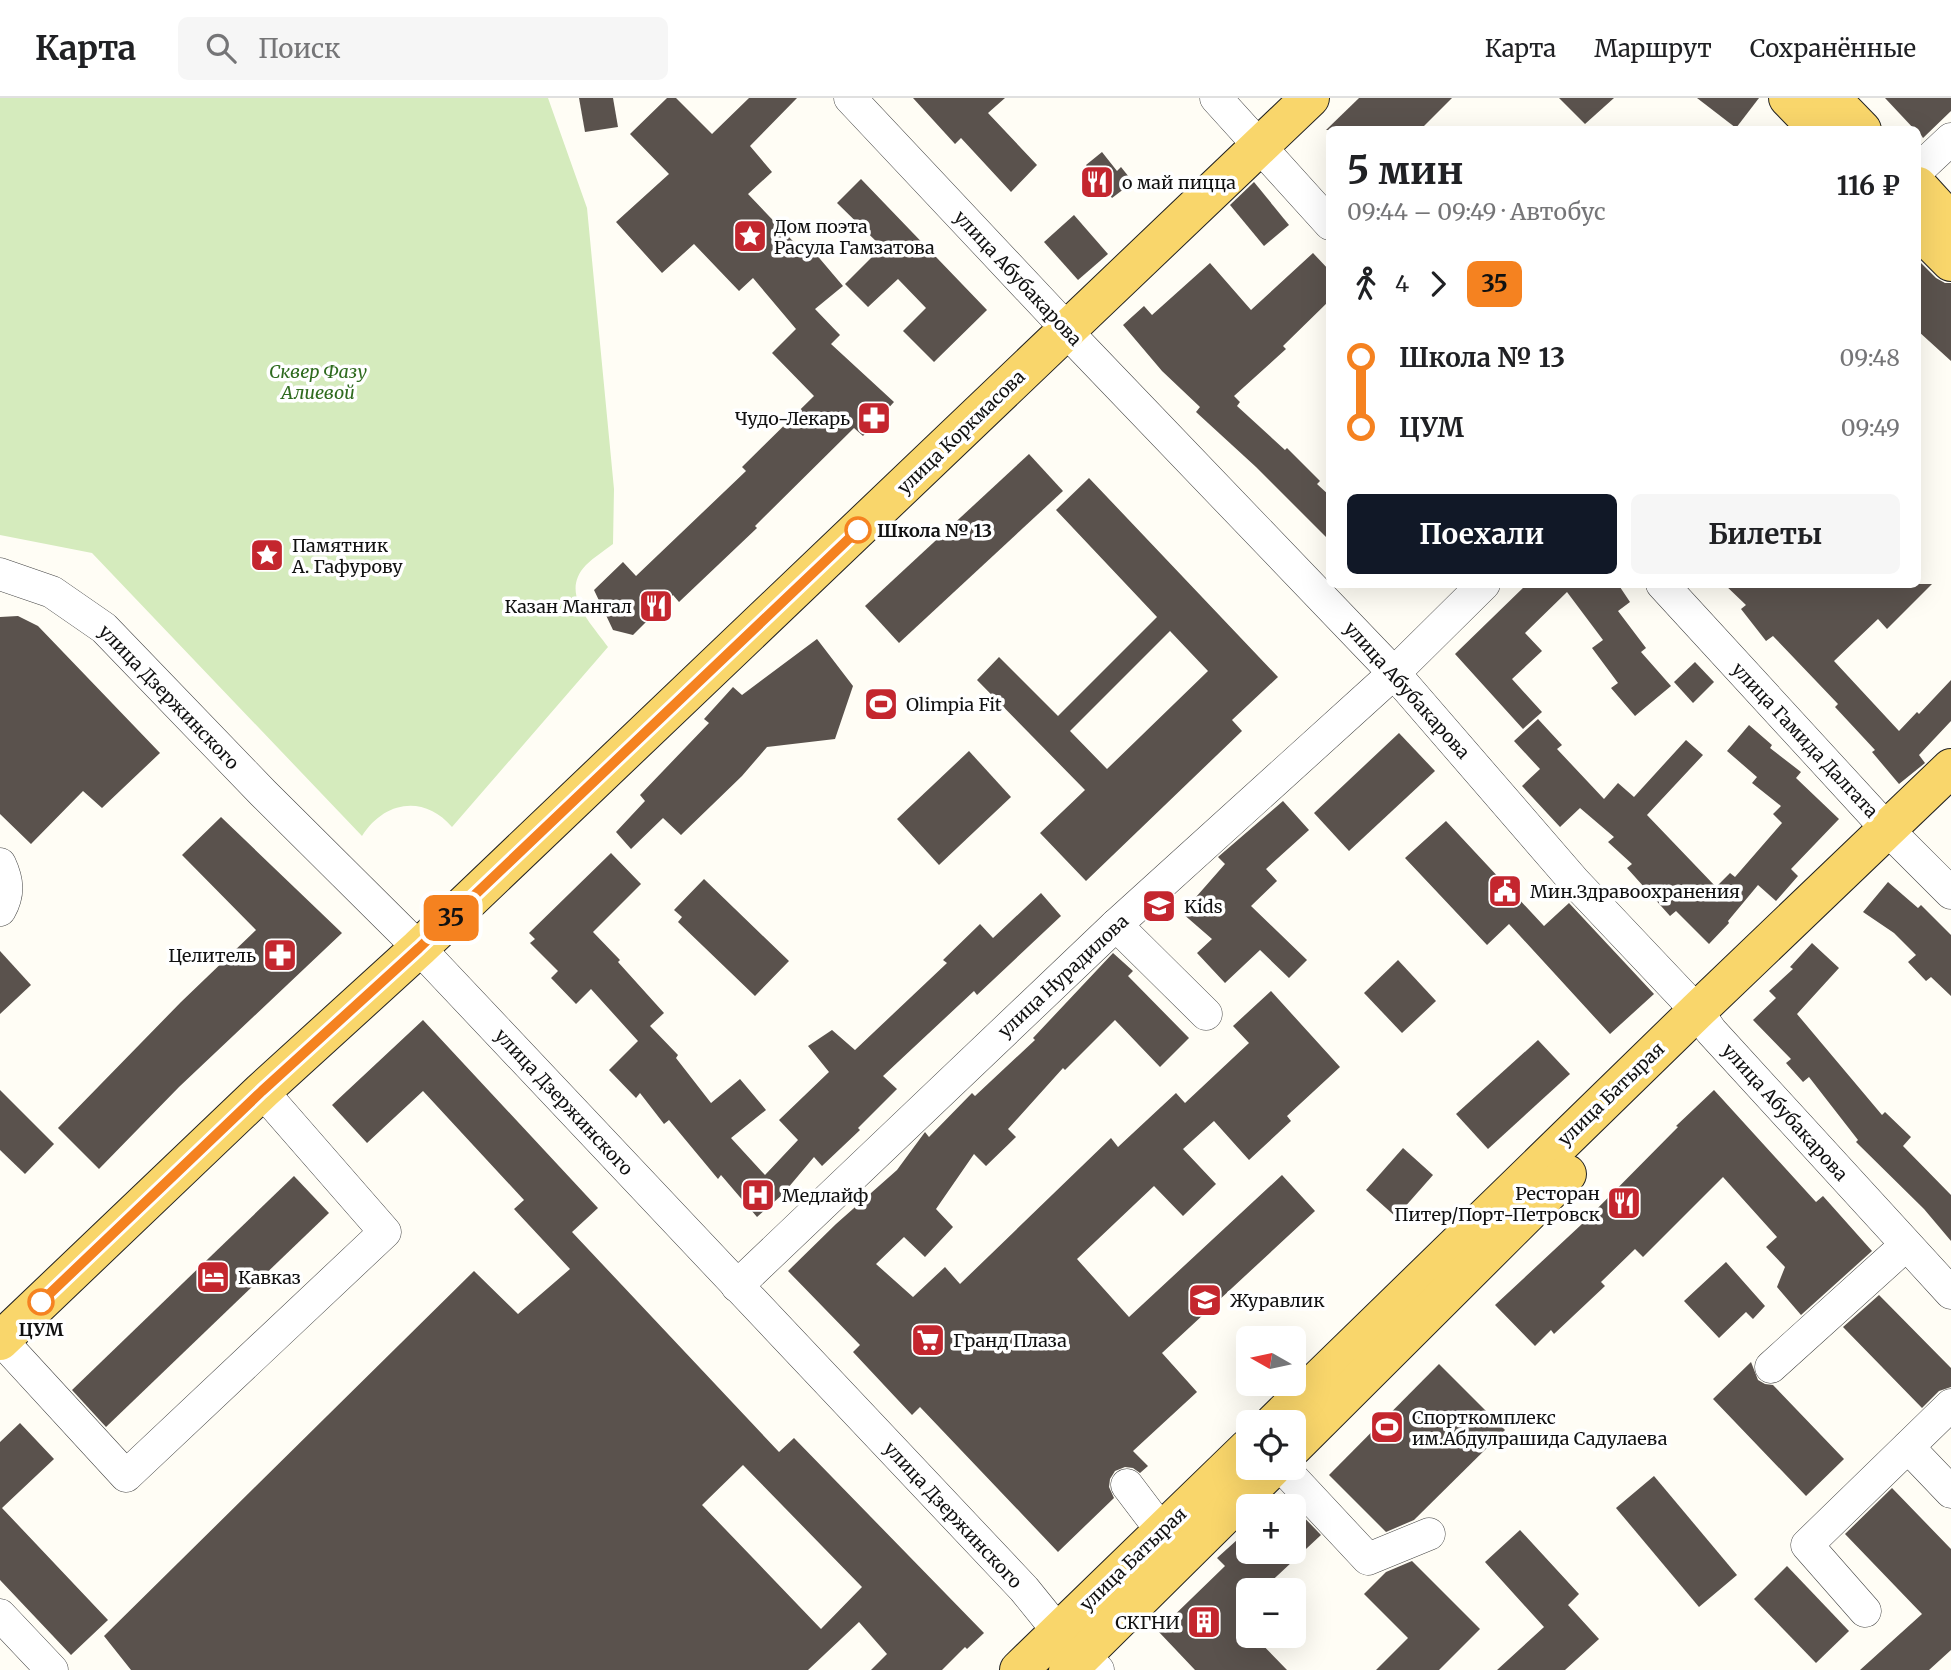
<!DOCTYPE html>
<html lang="ru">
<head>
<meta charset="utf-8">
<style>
	:root { --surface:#fff; --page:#f6f6f6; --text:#202124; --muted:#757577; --line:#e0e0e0; --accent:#111827 }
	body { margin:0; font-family:Merriweather,serif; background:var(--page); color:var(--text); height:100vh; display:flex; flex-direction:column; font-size:26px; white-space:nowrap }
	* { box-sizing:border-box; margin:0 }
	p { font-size:23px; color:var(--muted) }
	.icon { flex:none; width:38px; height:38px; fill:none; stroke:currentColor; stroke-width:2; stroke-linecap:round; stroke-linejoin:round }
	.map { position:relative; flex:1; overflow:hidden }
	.side { position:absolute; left:1326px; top:28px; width:595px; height:462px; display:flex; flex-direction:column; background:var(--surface); border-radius:10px; box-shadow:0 7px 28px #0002 }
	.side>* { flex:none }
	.badge { padding:0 14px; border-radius:10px; font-size:24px; line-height:46px }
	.needle { width:46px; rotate:279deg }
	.controls { position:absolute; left:1236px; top:1228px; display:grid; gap:14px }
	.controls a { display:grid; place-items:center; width:70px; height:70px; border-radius:10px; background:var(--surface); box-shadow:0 7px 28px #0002; font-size:35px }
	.map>.badge { position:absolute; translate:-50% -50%; box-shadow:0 0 0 4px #fff }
	.legs { display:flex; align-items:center; gap:10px; height:77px; padding:0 21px; font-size:23px }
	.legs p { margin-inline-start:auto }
	.summary { display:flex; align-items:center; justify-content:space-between; height:119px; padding:0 21px }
	h1 { font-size:38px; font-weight:700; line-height:52px }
	.cta { display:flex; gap:14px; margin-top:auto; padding:14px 21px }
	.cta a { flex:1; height:80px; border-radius:10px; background:var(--accent); color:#fff; font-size:28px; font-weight:700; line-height:80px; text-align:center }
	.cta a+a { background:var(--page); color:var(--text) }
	ul { padding:0 21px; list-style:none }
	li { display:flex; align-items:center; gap:24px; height:70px; font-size:26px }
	li i { display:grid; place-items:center; width:10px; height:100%; margin:0 9px; background:currentColor }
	li i::after { content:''; width:18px; height:18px; margin:-9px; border:5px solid; border-radius:50%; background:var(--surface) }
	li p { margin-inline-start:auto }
	li:first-child i { background:linear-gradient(#0000 50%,currentColor 0) }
	li:last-child i { background:linear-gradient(currentColor 50%,#0000 0) }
	header { display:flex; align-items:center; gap:42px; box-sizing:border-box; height:98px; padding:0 35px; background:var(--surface); border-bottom:2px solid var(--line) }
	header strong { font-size:33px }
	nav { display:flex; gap:38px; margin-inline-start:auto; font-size:24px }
	.search { width:490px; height:63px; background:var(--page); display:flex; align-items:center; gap:18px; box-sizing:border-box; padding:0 24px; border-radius:10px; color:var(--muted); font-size:26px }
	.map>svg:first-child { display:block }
	.green { fill:#d5ebbd }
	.building { fill:#5a524d; fill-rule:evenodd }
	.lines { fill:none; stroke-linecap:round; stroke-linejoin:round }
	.minor-casing { stroke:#444; stroke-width:33 }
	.major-casing { stroke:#222; stroke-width:40 }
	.minor { stroke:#fff; stroke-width:32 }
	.major { stroke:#f9d66b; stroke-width:38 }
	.line-1-casing { stroke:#fff; stroke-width:16 }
	.line-1 { stroke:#f58220; stroke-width:10 }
	.stop-1-dot { fill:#fff; stroke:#f58220; stroke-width:3.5 }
	.labels { text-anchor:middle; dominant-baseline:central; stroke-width:7; stroke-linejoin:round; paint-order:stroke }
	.poi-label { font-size:18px; fill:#111; stroke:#fff; text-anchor:start }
	.street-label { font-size:18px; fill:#111; stroke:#fff }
	.park-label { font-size:18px; font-style:italic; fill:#2f6b1f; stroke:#fff }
	.stop-label { font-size:18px; font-weight:bold; fill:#111; stroke:#fff; text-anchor:start }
</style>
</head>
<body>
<header>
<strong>Карта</strong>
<div class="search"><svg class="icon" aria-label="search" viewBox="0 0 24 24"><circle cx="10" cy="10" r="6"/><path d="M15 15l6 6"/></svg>Поиск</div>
<nav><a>Карта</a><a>Маршрут</a><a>Сохранённые</a></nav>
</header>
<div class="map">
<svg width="1951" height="1572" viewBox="0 0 1951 1572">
	<rect width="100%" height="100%" fill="#fffdf5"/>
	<!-- green -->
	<path class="green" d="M 0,0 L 548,0 L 587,110 L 614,391 L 613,446 C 604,453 594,459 586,467 C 559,495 591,525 608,549 L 452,729 C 424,696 384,703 362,738 L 92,455 L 0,437 Z"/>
	<!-- building -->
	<g class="building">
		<polygon points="579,0 613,0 618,29 585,34"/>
		<polygon points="667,0 676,0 712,36 749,0 797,0 750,48 772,74 748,96 809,160 815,155 843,188 815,211 840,237 831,246 894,304 863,338 854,330 755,428 757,430 679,504 673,497 633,537 613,532 594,492 623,464 636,478 746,373 742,369 814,298 772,255 796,231 753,180 739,193 694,146 662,175 616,124 669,76 630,36"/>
		<polygon points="913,0 1005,0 988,15 1037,67 1011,94 961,40 955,46"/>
		<polygon points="1359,0 1452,0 1420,32 1326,32"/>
		<polygon points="1559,0 1614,0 1585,26"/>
		<polygon points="1697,0 1759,0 1736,30"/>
		<polygon points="1885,0 1951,0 1951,13 1923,40 1918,32 1915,32"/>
		<polygon points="1102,54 1117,73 1121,69 1133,84 1112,100 1086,67"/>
		<polygon points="861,81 987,212 934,264 903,233 926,210 898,181 868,209 845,186 882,149 837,105"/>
		<polygon points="1254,84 1289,127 1264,148 1230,107"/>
		<polygon points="1074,117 1108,156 1078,182 1044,144"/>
		<polygon points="1313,155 1330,173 1330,202 1283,248 1286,251 1234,298 1240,304 1237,308 1285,352 1287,350 1320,383 1317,386 1330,398 1330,443 1256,369 1196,314 1200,309 1162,273 1123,227 1144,208 1152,217 1210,165 1251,212"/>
		<polygon points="1918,162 1936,180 1945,185 1951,185 1951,263 1918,233"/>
		<polygon points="1029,356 1063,393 899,545 865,508"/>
		<path d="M 1089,380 L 1278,579 L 1232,622 L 1242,633 L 1086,783 L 1040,735 L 1085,692 L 977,582 L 999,559 L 1058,618 L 1157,519 L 1056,412 ZM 1170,533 L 1208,573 L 1107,671 L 1070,633 Z"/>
		<polygon points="1527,486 1618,486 1630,504 1618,513 1646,550 1641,554 1671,588 1635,618 1611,590 1618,585 1592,550 1603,542 1567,494 1525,535 1542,553 1512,581 1542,614 1523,631 1455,556"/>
		<polygon points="1724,486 1932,486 1887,531 1878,521 1834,563 1899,633 1917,614 1919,616 1951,582 1951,623 1919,657 1925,665 1899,686 1872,654 1875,652 1835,609 1838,606 1773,538 1766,543 1741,511 1746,507"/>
		<polygon points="18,518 38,528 160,655 102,710 83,693 31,746 0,716 0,519"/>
		<polygon points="817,541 853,588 835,641 767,649 742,678 681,737 663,720 631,751 616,734 645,703 640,697 709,625 704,621 733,589 742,597"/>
		<polygon points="1695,564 1714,584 1693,605 1674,584"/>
		<polygon points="1538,621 1562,647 1557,651 1604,701 1618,685 1634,699 1686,642 1703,657 1647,717 1716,789 1730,775 1735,779 1782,725 1773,716 1781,708 1752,685 1757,679 1727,653 1749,627 1772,647 1770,650 1801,674 1796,680 1839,721 1791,771 1798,778 1776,803 1758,787 1728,823 1729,825 1709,846 1676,813 1670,818 1627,770 1632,766 1608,744 1614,739 1580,710 1560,729 1522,688 1540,671 1514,643"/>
		<polygon points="1399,635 1435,673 1349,753 1314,715"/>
		<polygon points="969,653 1011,699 939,767 897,721"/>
		<polygon points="1283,703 1309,732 1266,771 1277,783 1251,808 1307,862 1289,880 1260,852 1225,885 1197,855 1212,841 1182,815 1225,766 1218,759"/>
		<polygon points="221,719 342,835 179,989 99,1071 58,1030 181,904 256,832 182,757"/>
		<polygon points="1446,723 1544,828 1569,805 1654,896 1610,936 1509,826 1487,847 1405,760"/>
		<polygon points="611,755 641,786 593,834 620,862 618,864 664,915 650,928 678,957 676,960 711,1005 740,981 766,1012 731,1040 765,1077 798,1042 779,1022 829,974 808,948 832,932 855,952 947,865 943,862 980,826 993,840 1041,795 1061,818 977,897 974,893 883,978 897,991 858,1030 860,1032 822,1068 814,1059 782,1097 757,1119 721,1077 718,1081 669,1022 664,1026 640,995 636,1000 609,972 638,943 591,891 576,906 551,880 558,873 530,845 535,841 529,835"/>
		<polygon points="704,781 789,863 755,898 678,824 682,819 674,812"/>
		<polygon points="1888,784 1918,810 1921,807 1951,837 1951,898 1931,879 1926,883 1908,864 1916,857 1894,835 1863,814"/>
		<polygon points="1812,845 1839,870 1797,916 1882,1017 1885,1014 1911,1039 1903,1048 1951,1097 1951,1143 1924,1111 1856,1044 1858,1042 1809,979 1803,984 1786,965 1791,961 1753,922 1776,900 1769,893 1793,871 1790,869"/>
		<polygon points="0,853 31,887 0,916"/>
		<polygon points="1113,855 1133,873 1128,878 1189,940 1160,969 1115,922 1065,972 1063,970 1008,1031 1016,1039 986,1068 974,1056 936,1111 953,1129 925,1159 904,1139 876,1166 913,1199 945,1169 960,1186 1111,1040 1118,1049 1176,995 1185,1005 1249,945 1233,928 1271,893 1340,969 1287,1018 1291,1023 1249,1062 1214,1023 1183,1051 1216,1086 1183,1118 1154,1088 1077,1161 1129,1219 1282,1077 1315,1113 1162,1255 1197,1294 1133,1353 1148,1368 1140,1375 1133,1370 1125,1369 1115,1373 1110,1381 1109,1389 1114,1400 1058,1454 920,1309 912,1317 853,1254 860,1247 788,1173 836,1126 897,1072 925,1034 929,1039 972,995 975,998 1035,942 1033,940"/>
		<polygon points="1398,862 1436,903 1402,935 1364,895"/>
		<path d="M 423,922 L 598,1110 L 572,1134 L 779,1354 L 794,1340 L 984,1535 L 967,1551 L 965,1549 L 942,1572 L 871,1572 L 887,1556 L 859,1524 L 808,1572 L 131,1572 L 104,1538 L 474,1173 L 518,1216 L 570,1171 L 514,1111 L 524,1102 L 423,993 L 367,1045 L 332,1007 ZM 743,1367 L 862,1489 L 821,1531 L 702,1407 Z"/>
		<polygon points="1538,942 1570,976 1488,1051 1456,1016"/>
		<polygon points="0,992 54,1046 25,1076 0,1052"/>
		<polygon points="1714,992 1816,1104 1823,1098 1872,1153 1801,1217 1777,1189 1785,1169 1766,1149 1777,1139 1723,1079 1643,1159 1635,1151 1601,1184 1605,1188 1554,1236 1551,1232 1535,1248 1495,1207 1582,1126 1678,1029 1676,1028"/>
		<polygon points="1403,1050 1433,1077 1396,1119 1366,1092"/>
		<polygon points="294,1078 329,1115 106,1329 72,1292"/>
		<polygon points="1726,1164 1765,1208 1753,1221 1746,1214 1719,1240 1684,1203"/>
		<polygon points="1879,1197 1951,1270 1951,1289 1939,1293 1922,1310 1843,1229"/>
		<polygon points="1751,1264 1758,1282 1765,1286 1773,1287 1844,1361 1806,1398 1713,1301"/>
		<polygon points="1439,1266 1505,1332 1414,1422 1386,1434 1329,1377"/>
		<polygon points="20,1325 54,1361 2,1410 108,1522 71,1557 0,1482 0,1344"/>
		<polygon points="1654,1378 1737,1477 1699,1509 1616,1410"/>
		<polygon points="1892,1390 1951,1451 1951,1552 1929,1572 1860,1572 1922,1516 1845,1436"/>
		<polygon points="1293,1408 1321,1437 1261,1493 1248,1493 1248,1538 1254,1538 1287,1572 1195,1572 1158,1533 1225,1468 1217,1460 1248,1432 1248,1454 1293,1454"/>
		<polygon points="1520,1432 1579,1496 1568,1507 1599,1541 1565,1572 1497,1572 1544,1529 1485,1464"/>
		<polygon points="1412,1463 1480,1531 1439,1572 1376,1572 1408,1540 1364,1496 1386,1474"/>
		<polygon points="1787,1468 1849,1533 1816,1565 1754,1501"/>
	</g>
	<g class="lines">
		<!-- minor casing -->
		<g class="minor-casing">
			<g id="minor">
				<polyline points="850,0 1068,232 1069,236 1394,575 1574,783 1697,913 1711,933 1951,1195"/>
				<polyline points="1216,0 1330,126"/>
				<polyline points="1918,72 1951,41"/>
				<polyline points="0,476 52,494 104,530 263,695 419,850 1024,1491 1058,1533 1098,1572"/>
				<polyline points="1662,486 1887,731 1951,795"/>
				<path d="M 0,766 C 8,783 9,796 0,812"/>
				<polyline points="1116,827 1206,916"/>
				<polyline points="737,1188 1116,827 1394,575 1484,486"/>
				<polyline points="1,1242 126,1378 385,1134 262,993"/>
				<polyline points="1771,1269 1906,1147"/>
				<polyline points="1908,1349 1951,1394"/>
				<polyline points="1283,1370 1368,1461 1429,1436"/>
				<polyline points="1127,1387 1177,1453"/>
				<polyline points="1865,1513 1807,1447 1951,1307"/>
				<polyline points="0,1517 52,1572"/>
			</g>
		</g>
		<!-- major casing -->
		<g class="major-casing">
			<g id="major">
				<polyline points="1788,0 1819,32"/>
				<polyline points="1831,0 1862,32"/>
				<polyline points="1918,88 1951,124"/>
				<polyline points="1918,131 1951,164"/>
				<polyline points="0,1243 262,993 419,850 1310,0"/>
				<polyline points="1274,1325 1697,913 1951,670"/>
				<polyline points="1293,1349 1567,1076"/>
				<polyline points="1019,1572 1248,1350"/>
				<polyline points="1068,1572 1272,1370"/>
			</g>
		</g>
		<!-- minor -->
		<use href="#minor" class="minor"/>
		<!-- major -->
		<use href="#major" class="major"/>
	</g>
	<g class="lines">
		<!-- line-1 casing -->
		<g class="line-1-casing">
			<polyline id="line-1" points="41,1204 262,993 419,850 858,432"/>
		</g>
		<!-- line-1 -->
		<use href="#line-1" class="line-1"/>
	</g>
	<!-- icons -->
	<defs>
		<g id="restaurant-square" transform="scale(1.75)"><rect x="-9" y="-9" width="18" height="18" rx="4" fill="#c4262e" stroke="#fff"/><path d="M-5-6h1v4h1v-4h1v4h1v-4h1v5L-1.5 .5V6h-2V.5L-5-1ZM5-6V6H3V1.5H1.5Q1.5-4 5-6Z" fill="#fff"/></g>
		<g id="sight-square" transform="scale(1.75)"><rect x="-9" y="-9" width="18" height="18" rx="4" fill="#c4262e" stroke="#fff"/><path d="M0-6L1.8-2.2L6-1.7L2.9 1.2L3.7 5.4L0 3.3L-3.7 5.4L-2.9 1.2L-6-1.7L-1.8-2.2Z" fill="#fff"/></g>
		<g id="pharmacy-square" transform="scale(1.75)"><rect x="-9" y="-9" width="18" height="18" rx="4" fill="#c4262e" stroke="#fff"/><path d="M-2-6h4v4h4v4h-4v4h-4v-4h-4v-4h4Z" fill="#fff"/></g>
		<g id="stadium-square" transform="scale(1.75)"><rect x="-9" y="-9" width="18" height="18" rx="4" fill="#c4262e" stroke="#fff"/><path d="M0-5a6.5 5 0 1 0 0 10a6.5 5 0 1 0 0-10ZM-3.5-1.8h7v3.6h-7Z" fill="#fff"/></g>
		<g id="civic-square" transform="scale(1.75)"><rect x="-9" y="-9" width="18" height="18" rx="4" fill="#c4262e" stroke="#fff"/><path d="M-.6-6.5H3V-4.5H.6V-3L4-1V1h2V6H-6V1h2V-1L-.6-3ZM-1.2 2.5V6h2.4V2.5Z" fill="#fff"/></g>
		<g id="school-square" transform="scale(1.75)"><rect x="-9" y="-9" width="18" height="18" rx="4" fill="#c4262e" stroke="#fff"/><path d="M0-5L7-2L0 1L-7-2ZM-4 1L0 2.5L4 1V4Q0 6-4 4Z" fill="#fff"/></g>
		<g id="hospital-square" transform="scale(1.75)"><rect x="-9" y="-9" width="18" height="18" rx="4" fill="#c4262e" stroke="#fff"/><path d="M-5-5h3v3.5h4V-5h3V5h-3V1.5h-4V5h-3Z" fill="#fff"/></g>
		<g id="hotel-square" transform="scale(1.75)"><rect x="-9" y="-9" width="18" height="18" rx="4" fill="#c4262e" stroke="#fff"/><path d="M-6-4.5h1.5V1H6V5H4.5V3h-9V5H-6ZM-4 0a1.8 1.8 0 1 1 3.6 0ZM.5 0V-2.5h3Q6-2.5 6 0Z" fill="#fff"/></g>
		<g id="supermarket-square" transform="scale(1.75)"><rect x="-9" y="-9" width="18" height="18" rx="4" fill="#c4262e" stroke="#fff"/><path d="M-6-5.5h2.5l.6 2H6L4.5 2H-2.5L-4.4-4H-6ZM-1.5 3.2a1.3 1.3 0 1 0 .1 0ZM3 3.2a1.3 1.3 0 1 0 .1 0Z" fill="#fff"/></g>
		<g id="building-square" transform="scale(1.75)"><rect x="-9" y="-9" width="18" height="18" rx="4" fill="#c4262e" stroke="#fff"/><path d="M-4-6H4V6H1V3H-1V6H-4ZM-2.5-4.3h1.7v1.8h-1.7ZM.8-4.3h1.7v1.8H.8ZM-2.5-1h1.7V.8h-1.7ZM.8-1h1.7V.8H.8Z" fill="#fff"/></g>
	</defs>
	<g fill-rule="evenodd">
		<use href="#restaurant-square" x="1097" y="84"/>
		<use href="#sight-square" x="750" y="138"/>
		<use href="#pharmacy-square" x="874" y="320"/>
		<use href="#sight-square" x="267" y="457"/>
		<use href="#restaurant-square" x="656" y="508"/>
		<use href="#stadium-square" x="881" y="606"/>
		<use href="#civic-square" x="1505" y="793"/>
		<use href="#school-square" x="1159" y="808"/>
		<use href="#pharmacy-square" x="280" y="857"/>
		<use href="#hospital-square" x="758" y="1097"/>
		<use href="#restaurant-square" x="1624" y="1105"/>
		<use href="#hotel-square" x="213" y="1179"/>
		<use href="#school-square" x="1205" y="1202"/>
		<use href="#supermarket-square" x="928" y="1242"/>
		<use href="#stadium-square" x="1387" y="1329"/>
		<use href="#building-square" x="1204" y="1524"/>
	</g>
	<!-- markers -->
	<g class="stop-1-dot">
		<circle cx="858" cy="432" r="12"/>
		<circle cx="41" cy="1204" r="12"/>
	</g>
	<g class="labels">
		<!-- poi labels -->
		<g class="poi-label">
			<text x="1122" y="84">о май пицца</text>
			<text x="774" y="128">Дом поэта<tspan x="774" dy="21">Расула Гамзатова</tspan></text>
			<text x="850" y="320" text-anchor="end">Чудо-Лекарь</text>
			<text x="292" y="447">Памятник<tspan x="292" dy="21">А. Гафурову</tspan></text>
			<text x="632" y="508" text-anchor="end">Казан Мангал</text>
			<text x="906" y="606">Olimpia Fit</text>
			<text x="1530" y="793">Мин.Здравоохранения</text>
			<text x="1184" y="808">Kids</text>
			<text x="256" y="857" text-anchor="end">Целитель</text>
			<text x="1600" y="1095" text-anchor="end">Ресторан<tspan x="1600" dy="21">Питер/Порт-Петровск</tspan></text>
			<text x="782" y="1097">Медлайф</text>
			<text x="238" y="1179">Кавказ</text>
			<text x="1230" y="1202">Журавлик</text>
			<text x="953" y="1242">Гранд Плаза</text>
			<text x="1412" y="1319">Спорткомплекс<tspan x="1412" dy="21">им.Абдулрашида Садулаева</tspan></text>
			<text x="1180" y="1524" text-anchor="end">СКГНИ</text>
		</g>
		<!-- street labels -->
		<g class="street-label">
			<text transform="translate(1018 180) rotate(47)">улица Абубакарова</text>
			<text transform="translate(961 334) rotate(-44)">улица Коркмасова</text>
			<text transform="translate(1407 592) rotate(48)">улица Абубакарова</text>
			<text transform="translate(169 599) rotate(46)">улица Дзержинского</text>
			<text transform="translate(1805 642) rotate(47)">улица Гамида Далгата</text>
			<text transform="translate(1063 878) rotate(-43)">улица Нурадилова</text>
			<text transform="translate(1611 996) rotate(-44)">улица Батырая</text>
			<text transform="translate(564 1004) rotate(47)">улица Дзержинского</text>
			<text transform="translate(1785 1014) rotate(48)">улица Абубакарова</text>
			<text transform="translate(953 1417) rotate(47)">улица Дзержинского</text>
			<text transform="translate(1133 1461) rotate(-44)">улица Батырая</text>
		</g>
		<!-- park labels -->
		<g class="park-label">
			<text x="318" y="273">Сквер Фазу<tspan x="318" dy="21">Алиевой</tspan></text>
		</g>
		<!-- stop labels -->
		<g class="stop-label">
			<text x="877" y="432">Школа № 13</text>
			<text x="41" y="1231" text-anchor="middle">ЦУМ</text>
		</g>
	</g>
</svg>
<div class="controls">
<a><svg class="needle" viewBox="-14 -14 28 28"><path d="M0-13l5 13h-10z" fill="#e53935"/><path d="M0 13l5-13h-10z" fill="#757577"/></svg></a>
<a><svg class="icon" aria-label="locate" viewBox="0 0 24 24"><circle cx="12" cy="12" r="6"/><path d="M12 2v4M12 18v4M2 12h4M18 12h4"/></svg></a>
<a>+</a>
<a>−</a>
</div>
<b class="badge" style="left:451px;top:820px;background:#f58220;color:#111">35</b>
<section class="side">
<div class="summary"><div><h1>5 мин</h1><p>09:44 – 09:49 · Автобус</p></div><b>116 ₽</b></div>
<div class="legs"><svg class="icon" aria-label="walk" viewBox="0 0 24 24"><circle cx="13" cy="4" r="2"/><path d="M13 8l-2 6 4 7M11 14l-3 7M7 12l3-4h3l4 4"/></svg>4<svg class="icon" aria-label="forward" viewBox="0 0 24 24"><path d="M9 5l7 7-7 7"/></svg><b class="badge" style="background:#f58220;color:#111">35</b></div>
<ul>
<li><i style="color:#f58220"></i><b>Школа № 13</b><p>09:48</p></li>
<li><i style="color:#f58220"></i><b>ЦУМ</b><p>09:49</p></li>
</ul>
<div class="cta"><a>Поехали</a><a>Билеты</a></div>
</section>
</div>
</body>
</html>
